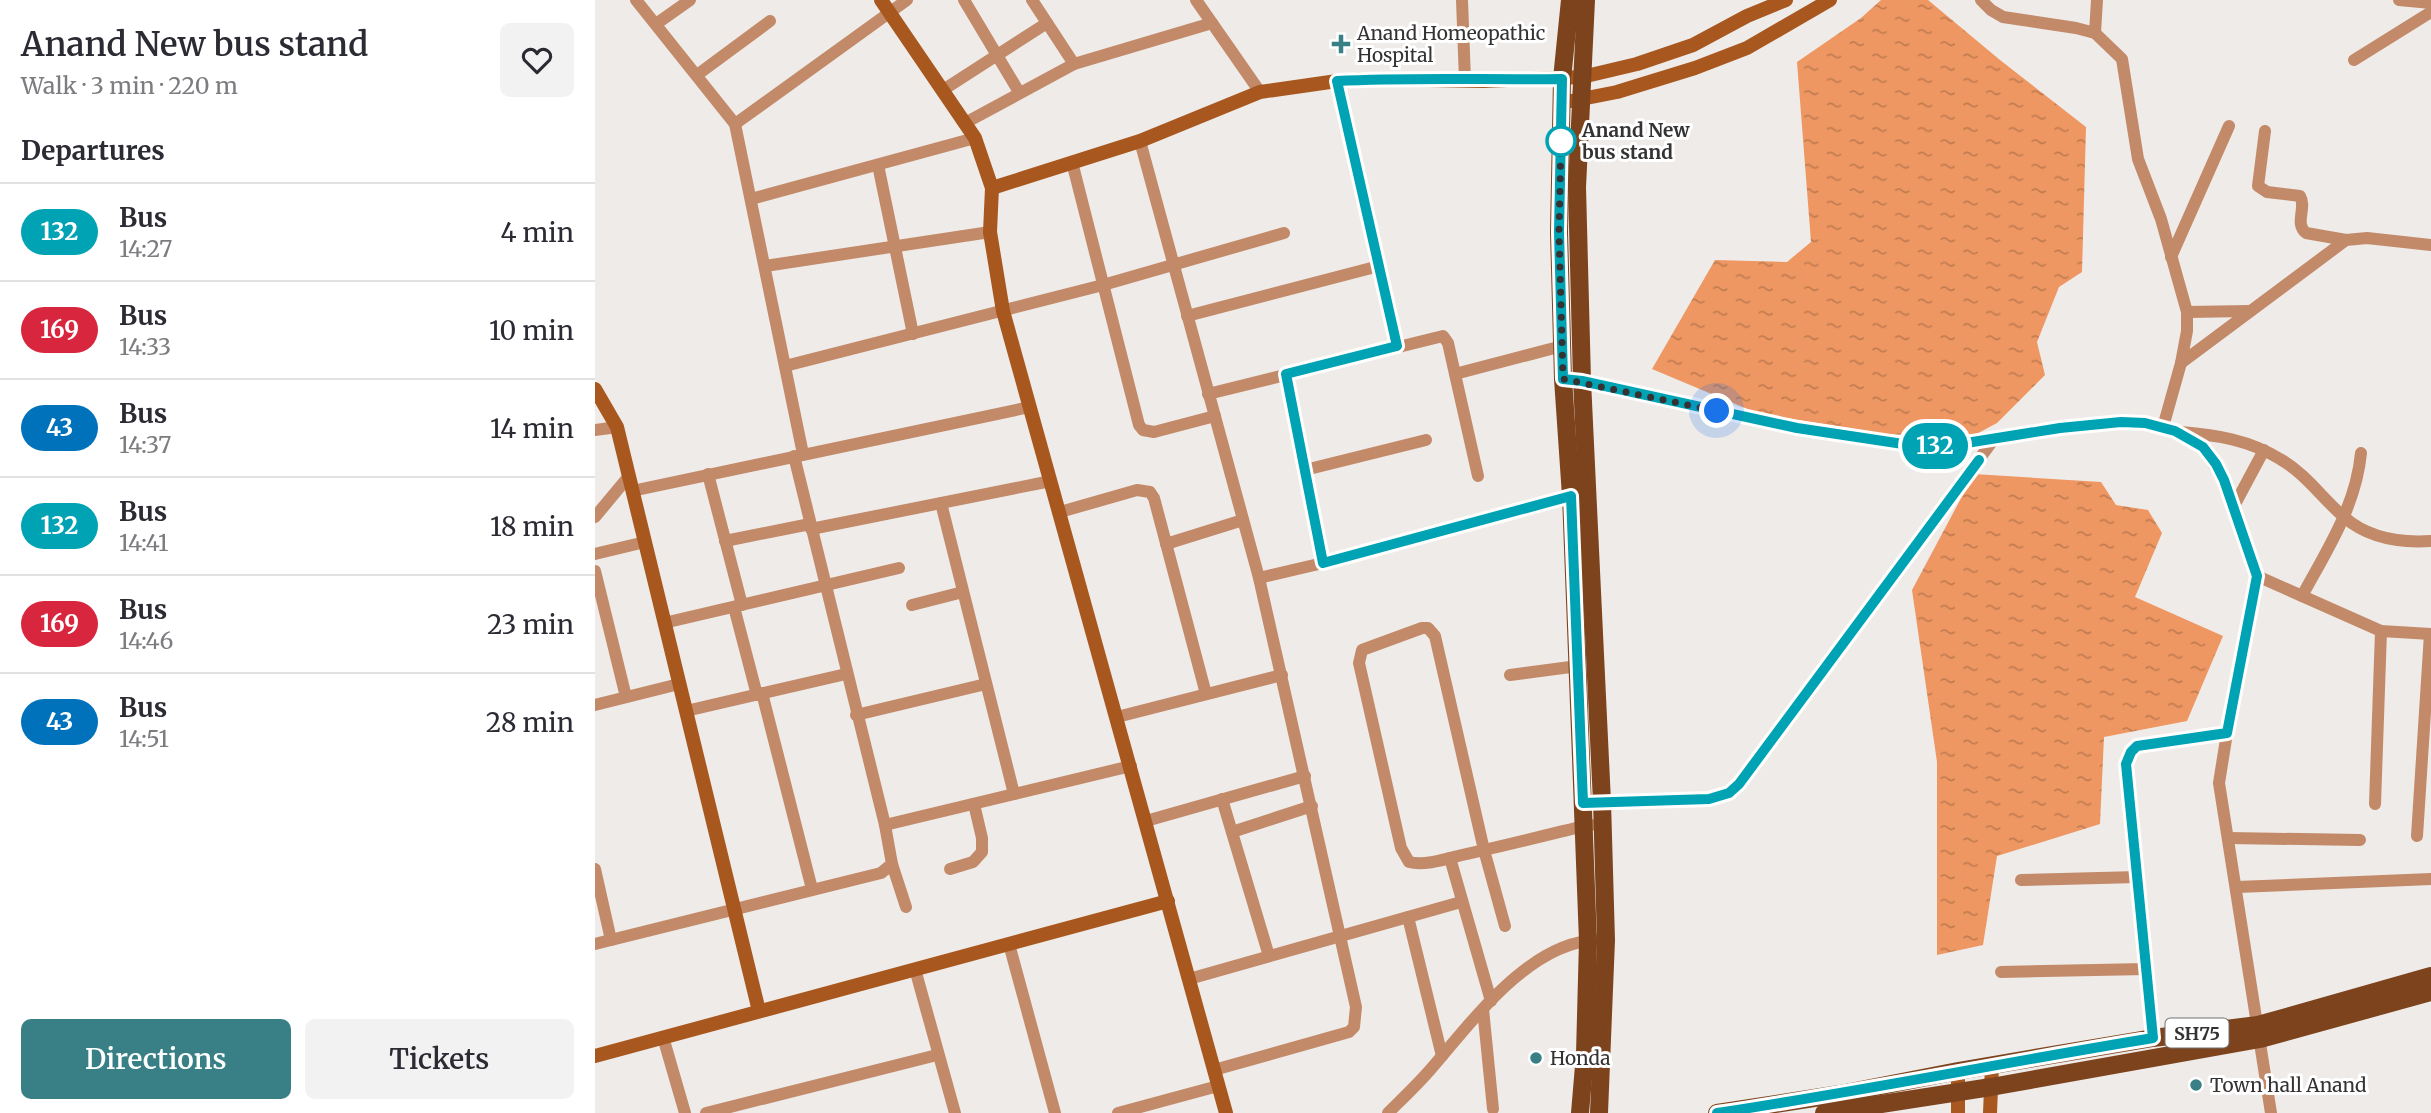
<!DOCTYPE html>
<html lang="en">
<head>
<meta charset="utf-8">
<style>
	:root { --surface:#fff; --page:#f2f2f3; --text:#2b2b33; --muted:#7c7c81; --line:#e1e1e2; --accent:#388085 }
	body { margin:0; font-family:Merriweather,serif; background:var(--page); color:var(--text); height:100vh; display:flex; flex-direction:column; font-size:26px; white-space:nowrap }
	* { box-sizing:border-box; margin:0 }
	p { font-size:23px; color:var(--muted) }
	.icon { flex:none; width:38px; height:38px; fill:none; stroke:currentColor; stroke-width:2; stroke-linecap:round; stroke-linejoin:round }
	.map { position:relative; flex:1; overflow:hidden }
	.drawer { display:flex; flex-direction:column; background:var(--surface); width:595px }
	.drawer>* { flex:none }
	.badge { padding:0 14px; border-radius:23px; font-size:24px; line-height:46px }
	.you { position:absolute; width:35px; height:35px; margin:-18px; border:5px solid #fff; border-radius:50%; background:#1a73e8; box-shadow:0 0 0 10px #1a73e833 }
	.map>.badge { position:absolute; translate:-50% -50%; box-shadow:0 0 0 4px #fff }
	h2 { padding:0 21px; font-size:26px; line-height:63px }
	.round { display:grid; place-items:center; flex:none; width:74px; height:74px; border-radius:10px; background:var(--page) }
	.head { display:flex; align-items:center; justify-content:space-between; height:119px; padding:0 21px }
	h1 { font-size:33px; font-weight:600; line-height:52px }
	.action { display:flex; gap:14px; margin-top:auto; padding:14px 21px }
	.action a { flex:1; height:80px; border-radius:10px; background:var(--accent); color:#fff; font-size:28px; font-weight:600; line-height:80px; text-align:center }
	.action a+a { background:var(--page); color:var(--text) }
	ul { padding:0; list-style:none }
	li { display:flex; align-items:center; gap:21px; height:98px; padding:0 21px; border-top:2px solid var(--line) }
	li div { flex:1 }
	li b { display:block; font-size:26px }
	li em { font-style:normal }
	li .badge { min-width:77px; font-weight:700; text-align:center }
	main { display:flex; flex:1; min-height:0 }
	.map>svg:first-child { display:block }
	.water { fill:url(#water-ripples) }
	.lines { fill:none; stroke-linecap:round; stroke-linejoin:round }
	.street { stroke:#c28a69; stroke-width:12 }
	.secondary { stroke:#a8581e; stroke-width:14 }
	.primary { stroke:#7d431d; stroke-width:18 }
	.line-casing { stroke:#fff; stroke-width:16 }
	.line { stroke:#00a3b4; stroke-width:10 }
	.walk { stroke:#343232; stroke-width:7; stroke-dasharray:0 12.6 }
	.poi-dot { fill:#388085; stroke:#fff; stroke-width:2.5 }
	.stop-dot { fill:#fff; stroke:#00a3b4; stroke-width:3.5 }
	.labels { text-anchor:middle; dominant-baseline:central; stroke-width:6; stroke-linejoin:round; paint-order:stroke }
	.shield { fill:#fff; stroke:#717070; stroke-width:2 }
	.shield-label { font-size:18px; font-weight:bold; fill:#343232 }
	.poi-label { font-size:19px; fill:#343232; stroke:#fff; text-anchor:start }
	.stop-label { font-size:19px; font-weight:bold; fill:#343232; stroke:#fff; text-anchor:start }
</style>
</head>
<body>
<main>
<section class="drawer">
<div class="head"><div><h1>Anand New bus stand</h1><p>Walk · 3 min · 220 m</p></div><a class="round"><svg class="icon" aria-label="heart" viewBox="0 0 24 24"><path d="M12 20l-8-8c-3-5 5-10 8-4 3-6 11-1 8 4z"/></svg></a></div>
<h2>Departures</h2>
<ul>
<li><span class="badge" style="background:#00a3b4;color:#fff">132</span><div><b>Bus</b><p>14:27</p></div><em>4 min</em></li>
<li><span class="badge" style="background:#d7263d;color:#fff">169</span><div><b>Bus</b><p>14:33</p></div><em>10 min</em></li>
<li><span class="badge" style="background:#0072bc;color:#fff">43</span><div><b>Bus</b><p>14:37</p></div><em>14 min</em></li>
<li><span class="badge" style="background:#00a3b4;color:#fff">132</span><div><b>Bus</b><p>14:41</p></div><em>18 min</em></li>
<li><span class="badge" style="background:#d7263d;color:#fff">169</span><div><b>Bus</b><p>14:46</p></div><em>23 min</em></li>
<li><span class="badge" style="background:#0072bc;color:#fff">43</span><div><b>Bus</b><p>14:51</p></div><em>28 min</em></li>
</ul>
<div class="action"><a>Directions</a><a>Tickets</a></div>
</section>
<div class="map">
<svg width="1836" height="1113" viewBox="0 0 1836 1113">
	<defs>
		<pattern id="water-ripples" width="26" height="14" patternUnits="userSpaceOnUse" patternTransform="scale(1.75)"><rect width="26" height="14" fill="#ee9762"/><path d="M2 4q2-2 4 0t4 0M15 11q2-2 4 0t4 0" fill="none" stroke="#c27c51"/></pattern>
	</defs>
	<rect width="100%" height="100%" fill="#efebe9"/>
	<!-- water -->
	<g class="water">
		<polygon points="1286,0 1333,0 1405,60 1491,127 1487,272 1464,287 1442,342 1450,375 1402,423 1374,438 1290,434 1162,413 1057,369 1120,260 1192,262 1216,242 1202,62 1266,18"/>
		<polygon points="1379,474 1506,482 1521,505 1553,510 1567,533 1540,597 1628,636 1592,721 1509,737 1505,824 1402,856 1388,945 1342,955 1342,762 1317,590"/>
	</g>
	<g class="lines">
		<!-- street -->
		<g class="street">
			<polyline points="41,0 140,124 208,454"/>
			<polyline points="369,0 424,92"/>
			<polyline points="437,0 479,64"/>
			<polyline points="601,0 665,92"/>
			<polyline points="867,0 870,80"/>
			<polyline points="1386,0 1396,10 1408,17 1481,28 1500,33 1527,59 1543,159 1566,219 1592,312 1592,331 1586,363 1568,427"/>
			<polyline points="1804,0 1836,3"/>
			<polyline points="61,24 95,0"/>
			<polyline points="1500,33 1502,0"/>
			<polyline points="1759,60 1836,12"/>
			<polyline points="102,75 175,21"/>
			<polyline points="742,81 802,346"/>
			<polyline points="348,90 452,23"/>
			<polyline points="370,123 479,64 617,23"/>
			<polyline points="140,124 312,0"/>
			<path d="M 1670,131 L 1663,186 L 1672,192 L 1705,196 C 1712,208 1699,223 1711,233 L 1751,240"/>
			<polyline points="545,141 664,578 761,1007 759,1027 754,1032 619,1070"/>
			<polyline points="477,162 544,425 548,430 559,432 620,416"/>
			<polyline points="283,165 318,334"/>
			<polyline points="156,199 380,138"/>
			<polyline points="1576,257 1634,126"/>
			<polyline points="170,266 395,232"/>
			<polyline points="1592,312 1654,311"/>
			<polyline points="592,316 784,266"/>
			<polyline points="1586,363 1751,240 1772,238 1836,245"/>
			<polyline points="190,366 508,285 689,233"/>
			<polyline points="691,374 728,563"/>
			<polyline points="860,374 967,346"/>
			<polyline points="968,379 987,381 1202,428 1328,447 1365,444 1465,428 1526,422 1568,427 1580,431 1608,448 1629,480 1662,576 1632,733 1624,783 1676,1113"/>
			<polyline points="613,394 848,336 853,343 883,476"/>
			<polyline points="0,430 22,427"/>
			<path d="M 1586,432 C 1622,435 1654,440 1685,459 C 1711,474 1727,498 1749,517 C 1773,538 1806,543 1836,541"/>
			<polyline points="710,470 831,440"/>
			<polyline points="113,474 147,605"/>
			<polyline points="37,491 435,407"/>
			<polyline points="346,503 419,794"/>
			<polyline points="1639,506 1669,450"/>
			<polyline points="465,512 542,490 555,492 559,498 611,694"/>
			<polyline points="0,517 34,476"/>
			<polyline points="216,529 456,481"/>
			<polyline points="130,541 215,524"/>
			<polyline points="571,544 648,520"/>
			<polyline points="0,554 50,542"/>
			<polyline points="0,571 31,697"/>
			<polyline points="1662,576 1786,631 1836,634"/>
			<polyline points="664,578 728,563 976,496"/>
			<path d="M 1707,596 C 1732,550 1761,506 1766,453"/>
			<polyline points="317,605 368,592"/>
			<polyline points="139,607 162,695"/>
			<polyline points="69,623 304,568"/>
			<polyline points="915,675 983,666"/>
			<polyline points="167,693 217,889"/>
			<polyline points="0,705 84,684"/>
			<polyline points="91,711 251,674"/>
			<polyline points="261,715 391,684"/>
			<polyline points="522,717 687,675"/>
			<polyline points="627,799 674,956"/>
			<polyline points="988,803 1114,799 1134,793 1144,784 1399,439"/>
			<polyline points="1780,804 1786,631"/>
			<polyline points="551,821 710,776"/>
			<polyline points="290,825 536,766"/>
			<polyline points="637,832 717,806"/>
			<polyline points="1822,836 1835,634"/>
			<polyline points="1634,838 1765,840"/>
			<polyline points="855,858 896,1001"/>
			<polyline points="297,864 311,907"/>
			<polyline points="0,869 16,940"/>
			<polyline points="355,869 378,862 387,852 387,838 379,804"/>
			<polyline points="1426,880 1543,877"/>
			<polyline points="1642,887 1836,879"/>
			<polyline points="813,917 847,1056"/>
			<path d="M 910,926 L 889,850 L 840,636 L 833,628 L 827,628 L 767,650 L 764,663 L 806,848 L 814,862 C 830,866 851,859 867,855 C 908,846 948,836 989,826 L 996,825"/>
			<polyline points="0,944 286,873 297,864 290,825 199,456"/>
			<polyline points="414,944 460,1113"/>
			<polyline points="320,969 360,1113"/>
			<polyline points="1406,972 1551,969"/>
			<polyline points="594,979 866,902"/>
			<polyline points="888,1009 898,1109"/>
			<polyline points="68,1037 90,1113"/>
			<polyline points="1558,1038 1531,764 1536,752 1542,746 1632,733"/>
			<polyline points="111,1113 342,1055"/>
			<polyline points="523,1113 623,1086"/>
			<path d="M 793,1113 C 807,1099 822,1085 835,1070 C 876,1023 933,943 1001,940"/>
		</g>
		<!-- secondary -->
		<g class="secondary">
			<polyline points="286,0 380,138 397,188 395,232 408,311 631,1113"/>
			<polyline points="966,103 1022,92 1100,68 1152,48 1235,0"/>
			<polyline points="397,188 545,141 665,92 742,81 777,79 889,81 987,77 1042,64 1098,45 1152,16 1191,0"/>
			<polyline points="0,389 22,427 164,1011"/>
			<polyline points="0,1056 573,901"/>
			<polyline points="1363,1071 1363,1113"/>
			<polyline points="1395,1113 1397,1065"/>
		</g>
		<!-- primary -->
		<g class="primary">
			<polyline points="975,0 967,79 964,232 968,379 976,496 993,941 990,1054 985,1113"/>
			<polyline points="991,0 982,187 987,381 1007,802 1011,940 1004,1113"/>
			<polyline points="1122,1113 1245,1094 1363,1071 1558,1038 1663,1025 1836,976"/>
			<polyline points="1229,1113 1396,1087 1665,1039 1836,992"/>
		</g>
	</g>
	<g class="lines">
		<!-- line casing -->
		<g class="line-casing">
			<path id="line" d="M 1122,1113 C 1268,1091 1412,1062 1558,1038 L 1531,764 L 1536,752 L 1542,746 L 1632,733 L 1662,576 L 1629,480 L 1621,464 L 1608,447 L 1580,431 L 1550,423 L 1526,422 L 1465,428 L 1365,444 L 1328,447 L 1202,428 L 987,381 L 968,379 L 964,232 L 967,79 C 892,80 817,77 742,81 L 802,346 L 691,374 L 728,563 L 976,496 L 988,803 L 1114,799 L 1134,793 L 1144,784 L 1384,460"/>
		</g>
		<!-- line -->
		<use href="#line" class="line"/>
		<!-- walk -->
		<polyline class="walk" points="966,141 964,232 968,379 1122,411"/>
	</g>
	<!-- markers -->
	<g class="poi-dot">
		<path d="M742.5 33.5h7v7h7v7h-7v7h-7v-7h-7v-7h7z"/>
		<circle cx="941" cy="1058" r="7"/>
		<circle cx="1601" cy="1085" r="7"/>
	</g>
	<circle class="stop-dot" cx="966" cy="141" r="14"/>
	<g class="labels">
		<!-- shield labels -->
		<rect class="shield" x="1570.5" y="1018.5" width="63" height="29" rx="5"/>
		<g class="shield-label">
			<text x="1602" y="1033">SH75</text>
		</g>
		<!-- poi labels -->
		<g class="poi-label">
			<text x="762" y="33">Anand Homeopathic<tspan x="762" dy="22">Hospital</tspan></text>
			<text x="955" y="1058">Honda</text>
			<text x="1615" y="1085">Town hall Anand</text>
		</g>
		<!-- stop labels -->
		<g class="stop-label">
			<text x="987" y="130">Anand New<tspan x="987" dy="22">bus stand</tspan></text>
		</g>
	</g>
</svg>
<div class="you" style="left:1122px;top:411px"></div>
<b class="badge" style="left:1340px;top:446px;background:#00a3b4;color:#fff">132</b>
</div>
</main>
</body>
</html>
